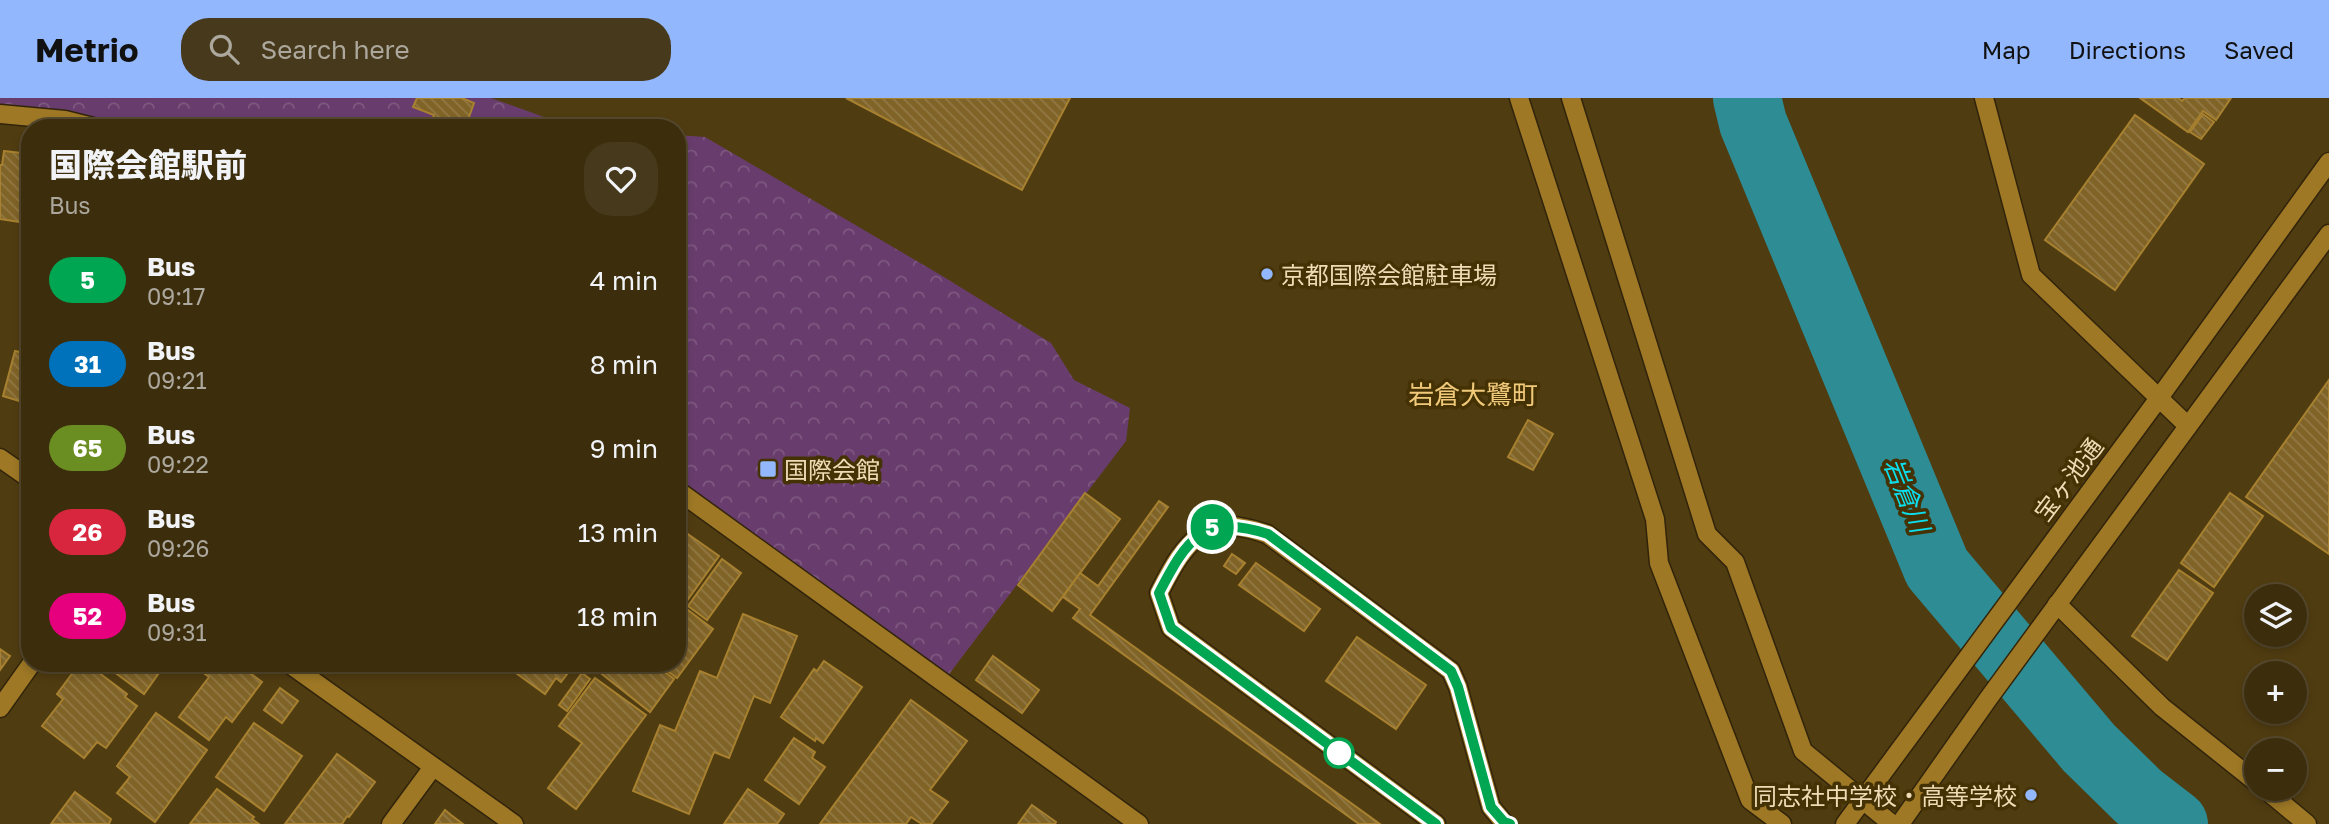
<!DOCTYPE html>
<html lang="en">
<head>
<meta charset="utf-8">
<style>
	:root { --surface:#3c2d0d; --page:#47391b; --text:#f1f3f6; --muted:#aca89d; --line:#55492e; --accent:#93b7fd }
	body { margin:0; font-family:"Golos Text","Noto Sans JP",sans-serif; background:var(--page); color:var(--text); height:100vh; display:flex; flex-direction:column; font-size:26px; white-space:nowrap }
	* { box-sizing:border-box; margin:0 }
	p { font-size:23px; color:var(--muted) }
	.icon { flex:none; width:38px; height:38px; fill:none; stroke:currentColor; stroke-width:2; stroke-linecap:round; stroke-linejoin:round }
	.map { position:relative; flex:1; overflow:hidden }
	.sheet { position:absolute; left:21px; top:21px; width:665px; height:553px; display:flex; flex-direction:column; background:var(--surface); border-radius:28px; box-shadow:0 4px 10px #0003,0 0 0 2px var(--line) }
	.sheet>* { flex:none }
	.badge { padding:0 14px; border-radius:23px; font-size:24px; line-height:46px }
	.controls { position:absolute; left:2244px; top:486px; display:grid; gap:14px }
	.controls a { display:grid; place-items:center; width:63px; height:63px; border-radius:50%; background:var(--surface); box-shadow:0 4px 10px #0003,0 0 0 2px var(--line); font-size:35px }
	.map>.badge { position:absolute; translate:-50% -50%; box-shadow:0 0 0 4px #fff }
	.round { display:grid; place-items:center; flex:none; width:74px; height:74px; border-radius:28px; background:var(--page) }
	.summary { display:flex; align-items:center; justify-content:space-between; height:119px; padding:0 28px }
	h1 { font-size:33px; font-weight:800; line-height:52px }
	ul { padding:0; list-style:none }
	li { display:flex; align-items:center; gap:21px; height:84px; padding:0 28px }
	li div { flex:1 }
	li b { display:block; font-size:26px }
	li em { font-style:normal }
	li .badge { min-width:77px; font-weight:700; text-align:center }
	header { display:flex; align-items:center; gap:42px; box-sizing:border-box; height:98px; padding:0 35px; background:var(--accent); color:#111 }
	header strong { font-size:33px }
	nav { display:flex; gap:38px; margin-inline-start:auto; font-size:24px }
	.search { width:490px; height:63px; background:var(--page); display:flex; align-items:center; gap:18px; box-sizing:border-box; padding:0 24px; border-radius:28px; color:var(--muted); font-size:26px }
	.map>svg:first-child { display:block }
	.park { fill:url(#park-crowns) }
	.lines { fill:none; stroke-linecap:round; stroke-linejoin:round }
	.river { stroke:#2e8c94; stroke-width:68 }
	.building { fill:url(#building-back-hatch); stroke:#a78130; stroke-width:2 }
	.minor-casing { stroke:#31240b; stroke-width:21 }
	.minor { stroke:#9e7825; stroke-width:18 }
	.line-casing { stroke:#fff; stroke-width:16 }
	.line { stroke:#00a651; stroke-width:10 }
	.poi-dot { fill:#93b7fd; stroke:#453204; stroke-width:2.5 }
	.stop-dot { fill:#fff; stroke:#00a651; stroke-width:3.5 }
	.labels { text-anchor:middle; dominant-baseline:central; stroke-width:7; stroke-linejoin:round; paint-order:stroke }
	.poi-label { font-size:24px; fill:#efdbb6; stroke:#453204; text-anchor:start }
	.street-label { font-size:24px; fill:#efdbb6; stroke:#453204 }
	.neighbourhood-label { font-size:26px; fill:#f1c97a; stroke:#453204 }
	.water-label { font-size:26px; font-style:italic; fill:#0ddeed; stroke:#453204 }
</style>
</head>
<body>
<header>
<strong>Metrio</strong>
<div class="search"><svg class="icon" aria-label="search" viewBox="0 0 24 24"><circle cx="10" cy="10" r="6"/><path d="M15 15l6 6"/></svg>Search here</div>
<nav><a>Map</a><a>Directions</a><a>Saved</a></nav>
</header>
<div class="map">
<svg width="2329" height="726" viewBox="0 0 2329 726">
	<defs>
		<pattern id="park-crowns" width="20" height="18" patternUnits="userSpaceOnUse" patternTransform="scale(1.75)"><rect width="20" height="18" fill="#683d6d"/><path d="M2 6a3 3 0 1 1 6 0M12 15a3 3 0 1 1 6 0" fill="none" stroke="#7e5880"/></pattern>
		<pattern id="building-back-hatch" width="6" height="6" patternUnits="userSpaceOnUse" patternTransform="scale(1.75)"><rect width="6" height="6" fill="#806327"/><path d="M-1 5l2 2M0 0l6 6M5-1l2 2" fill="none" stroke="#927944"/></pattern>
	</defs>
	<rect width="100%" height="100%" fill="#503c11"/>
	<!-- park -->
	<g class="park">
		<polygon points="0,0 491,0 566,27 596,30 97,30 0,16"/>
		<polygon points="677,37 705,39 939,176 1051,245 1074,282 1130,310 1126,343 943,584 677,392"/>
	</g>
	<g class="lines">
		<!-- river -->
		<polyline class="river" points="1747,0 1753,25 1937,470 2089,650 2139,699 2174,726"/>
	</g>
	<!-- building -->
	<g class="building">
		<polygon points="417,0 462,0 474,5 465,30 434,30 430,28 434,17 413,9"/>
		<polygon points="846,0 1070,0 1022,92"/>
		<polygon points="2140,0 2178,0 2182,3 2185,0 2231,0 2216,22 2203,13 2188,34"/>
		<polygon points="2203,16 2214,24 2201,41 2190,34"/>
		<polygon points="2135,17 2204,66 2115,192 2045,142"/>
		<polygon points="4,53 30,56 30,107 27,125 0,121 0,67 2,67"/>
		<polygon points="30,193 30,220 23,218"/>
		<polygon points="15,253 30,256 30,325 22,323 26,305 3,298"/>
		<polygon points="2329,282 2329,456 2246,399"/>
		<polygon points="1528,322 1553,336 1533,372 1508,359"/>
		<polygon points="1085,395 1120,421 1052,513 1018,487"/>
		<polygon points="2230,395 2263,418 2214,489 2181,465"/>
		<polygon points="1159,403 1168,409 1090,517 1380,726 1359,726 1073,520 1080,511 1063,499 1080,475 1098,488"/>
		<polygon points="685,434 719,458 686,504 677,497 677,444"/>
		<polygon points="1232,456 1245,465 1236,476 1224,468"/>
		<polygon points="722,461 741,475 707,522 688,508"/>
		<polygon points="1256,465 1320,511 1304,533 1239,487"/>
		<polygon points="2179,472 2213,495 2167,562 2132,538"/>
		<polygon points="684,509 713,531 677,580 657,565 677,565 677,519"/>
		<polygon points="743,516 797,538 770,605 754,598 729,660 714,654 689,716 633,693 660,627 675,633 700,573 717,580"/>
		<polygon points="1357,539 1426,587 1396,631 1326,583"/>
		<polygon points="0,551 10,558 0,572"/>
		<polygon points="993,558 1039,592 1022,615 976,582"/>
		<polygon points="824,563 862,589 823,645 816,640 815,643 781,619 814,571 817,573"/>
		<polygon points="80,565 86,565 127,596 125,599 137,608 106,650 97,644 84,660 42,628 63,601 57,596"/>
		<polygon points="102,565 166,565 144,596"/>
		<polygon points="190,565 237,565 262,584 232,624 226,619 209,642 179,619 209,579"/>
		<polygon points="502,565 572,565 574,567 561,584 556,580 545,596"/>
		<polygon points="588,565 653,565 674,581 650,614"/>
		<polygon points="582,575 590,581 567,613 559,607"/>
		<polygon points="595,580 646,617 576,711 548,690 582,645 559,628"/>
		<polygon points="280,590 298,603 282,625 264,612"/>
		<polygon points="911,602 967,643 930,692 948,704 931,726 922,726 911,719 906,726 820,726"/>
		<polygon points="156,615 207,652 155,724 117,695 130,679 117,668"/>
		<polygon points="254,625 302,658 264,713 216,679"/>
		<polygon points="794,640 815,654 812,660 825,669 799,706 765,682"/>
		<polygon points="337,656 375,684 349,719 347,718 342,726 285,726"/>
		<polygon points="217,691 254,719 252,721 259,726 190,726"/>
		<polygon points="748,691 784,716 777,726 724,726"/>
		<polygon points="75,694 111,721 109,726 51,726"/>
		<polygon points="1032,707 1056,724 1055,726 1018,726"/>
		<polygon points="445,712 451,717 463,726 435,726"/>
	</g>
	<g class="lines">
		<!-- minor casing -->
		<g class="minor-casing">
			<g id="minor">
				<polyline points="1519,0 1655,421 1659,465 1750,702 1782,726"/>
				<polyline points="1571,0 1707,436 1735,464 1803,653 1892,726"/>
				<polyline points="1984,0 2031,177 2188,328"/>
				<polyline points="0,16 65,22 97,30"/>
				<polyline points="0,360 30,381"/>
				<polyline points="677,392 1139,726"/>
				<polyline points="2057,506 2162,609 2256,684"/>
				<polyline points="288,565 514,726"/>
				<polyline points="0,610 32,565"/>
				<polyline points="2265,691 2307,726"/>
				<polyline points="391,726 433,669"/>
				<path d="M 1436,726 L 1171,530 L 1159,495 C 1171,471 1184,445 1209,431 C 1223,423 1253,431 1267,436 L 1451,573 L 1458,589 L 1491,709 L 1505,726"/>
				<polyline points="1845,726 2159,300 2329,64"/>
				<polyline points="1900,726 1988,601 2329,136"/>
			</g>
		</g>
		<!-- minor -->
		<use href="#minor" class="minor"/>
	</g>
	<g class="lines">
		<!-- line casing -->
		<g class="line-casing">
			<path id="line" d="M 1436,726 L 1171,530 L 1159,495 C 1187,441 1203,415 1268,436 L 1451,573 L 1458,589 L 1491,709 L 1504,724 L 1510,726"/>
		</g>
		<!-- line -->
		<use href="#line" class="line"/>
	</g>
	<!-- markers -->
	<g class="poi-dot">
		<circle cx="1267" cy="176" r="7"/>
		<rect x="759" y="362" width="18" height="18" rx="3.5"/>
		<circle cx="2031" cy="697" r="7"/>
	</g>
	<circle class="stop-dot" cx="1339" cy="655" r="14"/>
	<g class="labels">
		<!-- poi labels -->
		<g class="poi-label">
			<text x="1281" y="176">京都国際会館駐車場</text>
			<text x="784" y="371">国際会館</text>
			<text x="2017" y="697" text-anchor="end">同志社中学校・高等学校</text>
		</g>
		<!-- street labels -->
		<g class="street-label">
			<text transform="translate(2068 381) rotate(-53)">宝ヶ池通</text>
		</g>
		<!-- neighbourhood labels -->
		<g class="neighbourhood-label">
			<text x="1473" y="296">岩倉大鷺町</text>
		</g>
		<!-- water labels -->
		<g class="water-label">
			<text transform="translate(1907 397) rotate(68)">岩倉川</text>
		</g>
	</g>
</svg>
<div class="controls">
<a><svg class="icon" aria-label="layers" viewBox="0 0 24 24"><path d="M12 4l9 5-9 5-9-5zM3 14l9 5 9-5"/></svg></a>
<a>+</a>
<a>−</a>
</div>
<b class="badge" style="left:1212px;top:429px;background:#00a651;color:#fff">5</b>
<section class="sheet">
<div class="summary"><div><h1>国際会館駅前</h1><p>Bus</p></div><a class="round"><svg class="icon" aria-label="heart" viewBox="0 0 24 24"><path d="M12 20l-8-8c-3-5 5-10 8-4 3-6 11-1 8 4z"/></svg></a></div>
<ul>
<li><span class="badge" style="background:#00a651;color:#fff">5</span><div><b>Bus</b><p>09:17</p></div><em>4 min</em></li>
<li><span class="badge" style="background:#0072bc;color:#fff">31</span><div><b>Bus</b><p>09:21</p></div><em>8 min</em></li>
<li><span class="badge" style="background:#6b8e23;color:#fff">65</span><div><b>Bus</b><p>09:22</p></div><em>9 min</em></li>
<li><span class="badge" style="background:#d7263d;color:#fff">26</span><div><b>Bus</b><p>09:26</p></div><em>13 min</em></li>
<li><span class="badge" style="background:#e6007e;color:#fff">52</span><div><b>Bus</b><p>09:31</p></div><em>18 min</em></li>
</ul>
</section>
</div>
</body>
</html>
